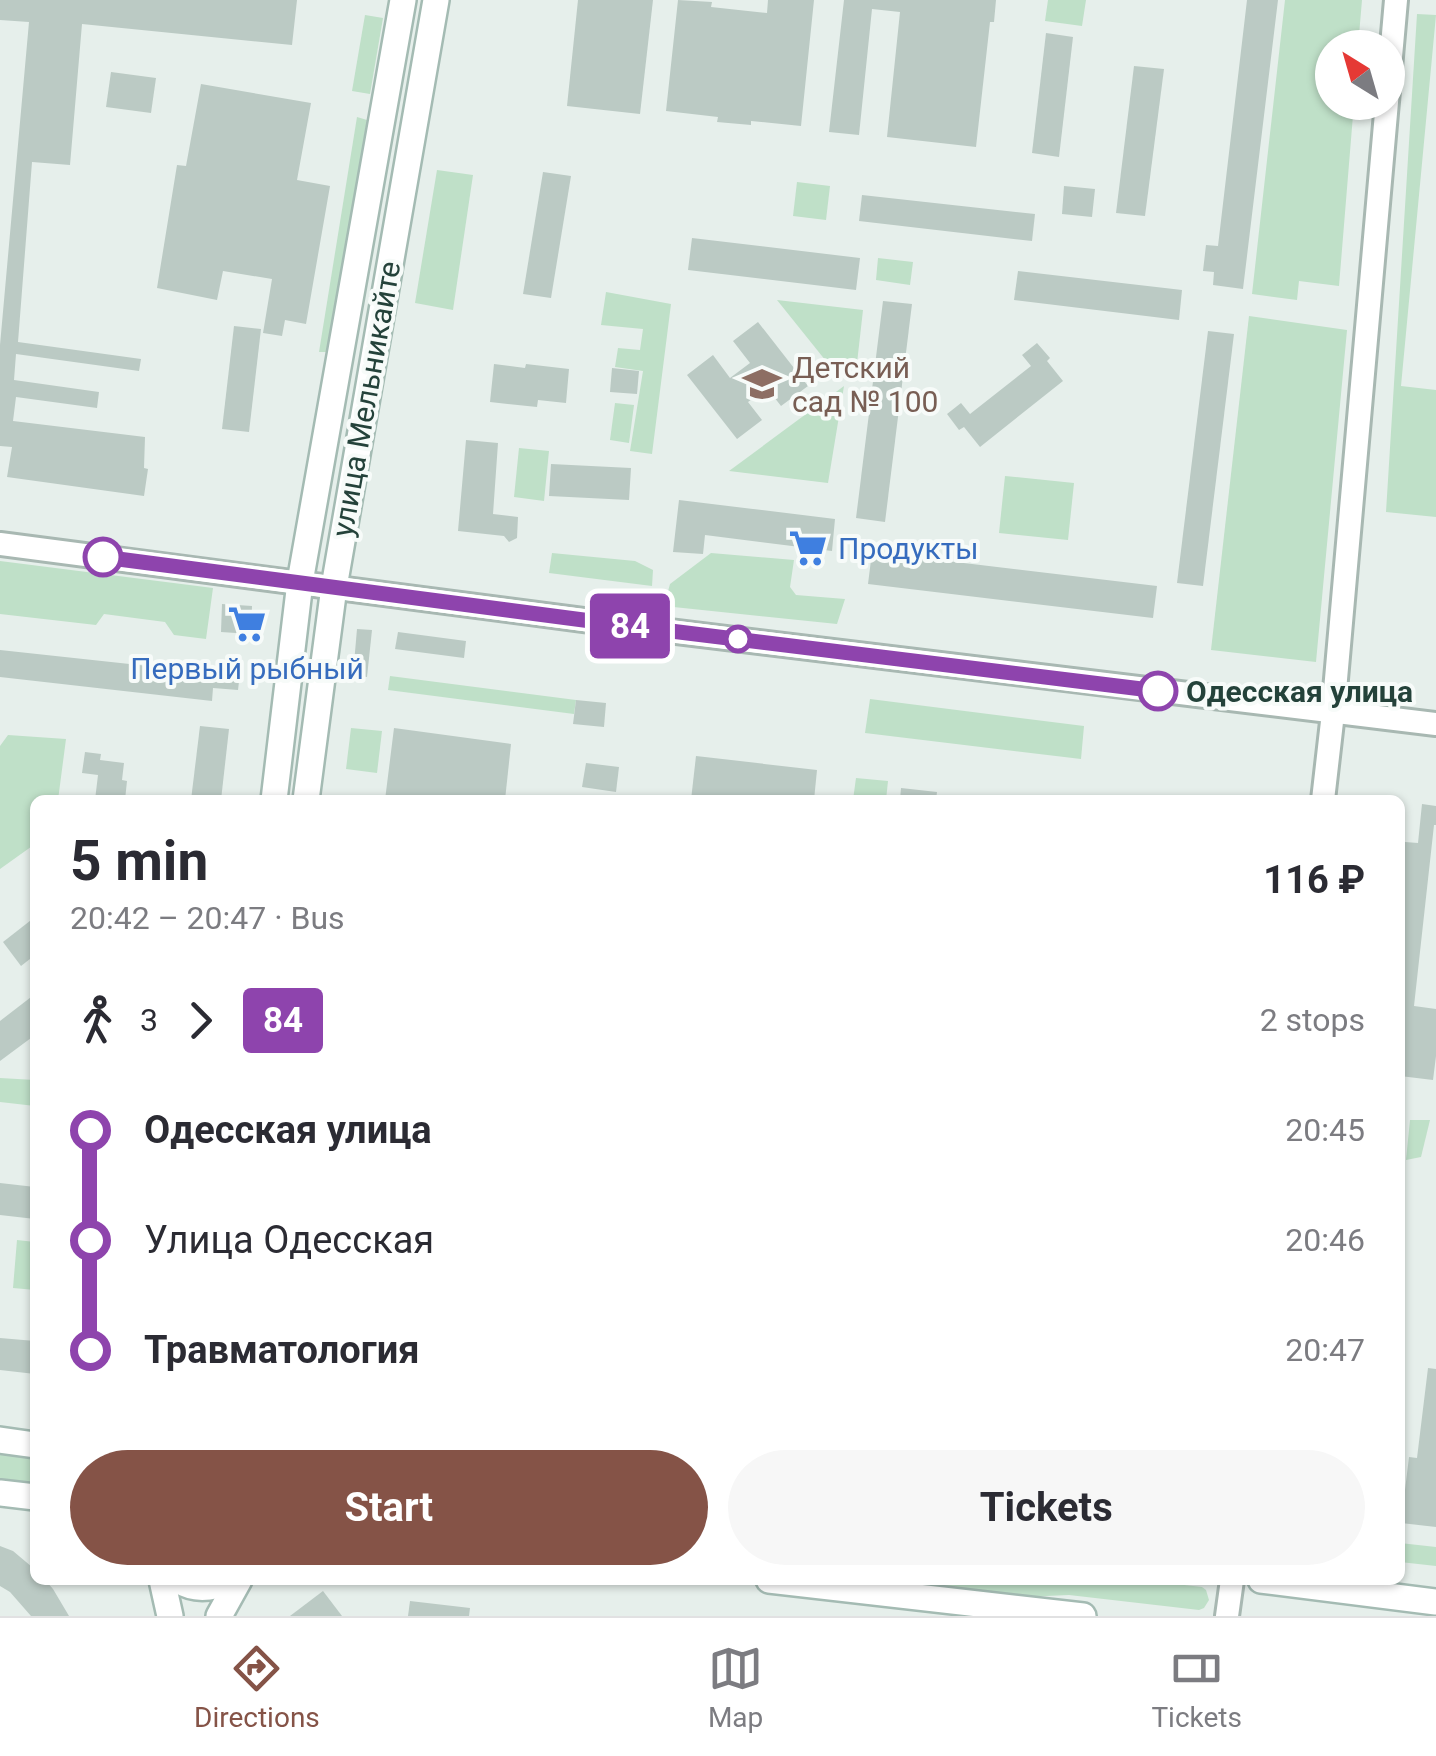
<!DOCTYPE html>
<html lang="en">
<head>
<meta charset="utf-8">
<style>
	:root { --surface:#fff; --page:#f7f7f7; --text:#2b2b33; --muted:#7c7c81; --line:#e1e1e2; --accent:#855347 }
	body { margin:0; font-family:Roboto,sans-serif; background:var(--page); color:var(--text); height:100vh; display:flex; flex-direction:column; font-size:38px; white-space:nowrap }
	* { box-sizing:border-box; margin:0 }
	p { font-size:32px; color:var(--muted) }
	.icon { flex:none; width:55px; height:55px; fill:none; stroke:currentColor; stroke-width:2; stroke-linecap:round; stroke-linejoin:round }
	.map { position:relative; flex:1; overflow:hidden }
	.drawer { position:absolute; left:30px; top:795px; width:1375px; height:790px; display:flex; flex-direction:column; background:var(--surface); border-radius:15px; box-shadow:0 2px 8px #0004 }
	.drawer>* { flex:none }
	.badge { padding:0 20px; border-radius:8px; font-size:35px; line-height:65px }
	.needle { width:65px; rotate:323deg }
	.controls { position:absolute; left:1315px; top:30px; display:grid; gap:20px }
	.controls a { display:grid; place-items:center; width:90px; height:90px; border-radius:50%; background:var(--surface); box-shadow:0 2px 8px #0004; font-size:50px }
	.map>.badge { position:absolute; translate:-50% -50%; box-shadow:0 0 0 5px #fff }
	.legs { display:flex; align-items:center; gap:15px; height:110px; padding:0 40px; font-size:32px }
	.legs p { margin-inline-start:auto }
	.headline { display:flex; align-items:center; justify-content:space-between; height:170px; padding:0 40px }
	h1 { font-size:55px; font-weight:700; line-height:75px }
	.cta { display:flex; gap:20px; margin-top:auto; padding:20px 40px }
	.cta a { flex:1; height:115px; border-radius:60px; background:var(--accent); color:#fff; font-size:40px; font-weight:700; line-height:115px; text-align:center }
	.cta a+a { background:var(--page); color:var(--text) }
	ul { padding:0 40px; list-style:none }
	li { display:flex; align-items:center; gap:35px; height:110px; font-size:38px }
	li i { display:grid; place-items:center; width:15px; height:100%; margin:0 12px; background:currentColor }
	li i::after { content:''; width:25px; height:25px; margin:-12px; border:8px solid; border-radius:50%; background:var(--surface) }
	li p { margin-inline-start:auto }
	li:first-child i { background:linear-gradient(#0000 50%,currentColor 0) }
	li:last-child i { background:linear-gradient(currentColor 50%,#0000 0) }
	.tab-bar { display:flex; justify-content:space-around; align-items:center; height:140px; border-top:2px solid var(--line); background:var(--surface); font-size:28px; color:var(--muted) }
	.tab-bar a { display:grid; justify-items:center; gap:5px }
	.tab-bar .current { color:var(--accent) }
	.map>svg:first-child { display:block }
	.green { fill:#bfe0c8 }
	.building { fill:#bbcac4 }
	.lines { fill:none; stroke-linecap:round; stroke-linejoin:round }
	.tertiary-casing { stroke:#a8b8b2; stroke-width:28 }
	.secondary-casing { stroke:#a4bbb3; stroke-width:30 }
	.tertiary { stroke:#fff; stroke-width:22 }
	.secondary { stroke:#fff; stroke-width:25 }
	.line-1-casing { stroke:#fff; stroke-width:22 }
	.line-1 { stroke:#8e44ad; stroke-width:15 }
	.stop-1-dot { fill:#fff; stroke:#8e44ad; stroke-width:5 }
	.labels { text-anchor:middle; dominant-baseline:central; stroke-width:8; stroke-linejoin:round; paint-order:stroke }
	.education-label { font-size:30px; fill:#785e54; stroke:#f7fbf9; text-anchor:start }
	.street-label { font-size:30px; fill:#24423a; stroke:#f7fbf9 }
	.shop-label { font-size:30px; fill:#366cbe; stroke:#f7fbf9; text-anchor:start }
	.stop-label { font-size:30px; font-weight:bold; fill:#24423a; stroke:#f7fbf9; text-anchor:start }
</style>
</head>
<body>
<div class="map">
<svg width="1436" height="1616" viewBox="0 0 1436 1616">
	<rect width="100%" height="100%" fill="#e6efeb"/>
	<!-- green -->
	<g class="green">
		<polygon points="1048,0 1086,0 1082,26 1045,21"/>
		<polygon points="1285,0 1362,0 1358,47 1332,48 1332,102 1354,103 1339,286 1299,281 1297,300 1252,294"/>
		<polygon points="1417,14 1436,15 1401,386 1436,390 1436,517 1386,512"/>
		<polygon points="365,15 383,18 370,94 352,91"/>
		<polygon points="357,117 367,120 330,352 319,352"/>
		<polygon points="437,170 473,175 453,310 415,303"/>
		<polygon points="797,182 830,186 826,220 793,216"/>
		<polygon points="878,258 913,262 910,285 876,280"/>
		<polygon points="606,292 671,304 652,454 630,451 643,371 615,367 618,348 640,350 643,329 601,325"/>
		<polygon points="777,300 863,310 857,363 838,376"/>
		<polygon points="1249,316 1347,330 1316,662 1211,650"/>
		<polygon points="844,386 828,483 729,471"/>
		<polygon points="615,403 634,405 629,443 610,440"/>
		<polygon points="519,448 549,451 544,501 514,497"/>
		<polygon points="1005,476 1074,483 1068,540 999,533"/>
		<polygon points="552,553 635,561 653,570 652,586 549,573"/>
		<polygon points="711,553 794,560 790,587 796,595 845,599 837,624 664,606 670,584"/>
		<polygon points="0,561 213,588 206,639 174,635 165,622 104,614 96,625 0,614"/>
		<polygon points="390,676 576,700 574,714 388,690"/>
		<polygon points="870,699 1084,726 1081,759 865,733"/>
		<polygon points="351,728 382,731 377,773 346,769"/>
		<polygon points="8,735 66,739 58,800 35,800 35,844 0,869 0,746"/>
		<polygon points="856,778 888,781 886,800 853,800"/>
		<polygon points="0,1078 35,1080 35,1106 0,1102"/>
		<polygon points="1410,1120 1430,1120 1421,1157 1406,1160"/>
		<polygon points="17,1240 35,1242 35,1290 13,1288"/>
		<polygon points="0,1452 35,1456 35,1484 0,1479"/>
		<polygon points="1400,1543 1436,1547 1436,1566 1400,1562"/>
		<polygon points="880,1580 1141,1580 1202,1587 1206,1590 1209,1600 1204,1608 1199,1610 1069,1595 1024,1597"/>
	</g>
	<!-- building -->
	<g class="building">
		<polygon points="0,0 297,0 292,45 82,24 70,165 32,162 18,342 141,359 139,371 16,354 14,380 99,392 97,408 16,397 13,421 145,437 144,468 148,469 144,496 7,477 12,447 0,446 0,345 29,22 0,20"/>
		<polygon points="578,0 653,0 640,114 567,106"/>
		<polygon points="678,0 712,2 711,7 767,13 768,0 814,0 801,126 751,121 751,125 717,122 718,117 666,111"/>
		<polygon points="844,0 996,0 994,22 990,22 976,147 887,137 900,12 872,9 859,135 829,132"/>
		<polygon points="1247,0 1278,0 1243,289 1213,285 1214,272 1203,271 1206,245 1218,246"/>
		<polygon points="1046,33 1073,37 1059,157 1032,153"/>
		<polygon points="1134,66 1164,69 1145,216 1116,213"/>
		<polygon points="111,72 156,78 151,113 106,107"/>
		<polygon points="201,84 311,103 297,180 330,186 306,324 285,320 282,336 263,333 272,279 223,271 217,300 157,288 177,165 186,166"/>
		<polygon points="543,172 571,176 551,298 523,294"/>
		<polygon points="1064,186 1095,189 1092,217 1062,214"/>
		<polygon points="862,195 1035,214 1032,241 859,221"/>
		<polygon points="692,238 860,258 856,290 688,270"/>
		<polygon points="1018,271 1182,290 1179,320 1014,300"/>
		<polygon points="883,301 912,304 885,522 856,518"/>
		<polygon points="758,322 808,386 781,406 767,388 748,402 762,420 737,439 687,375 713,355 730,378 750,363 733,341"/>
		<polygon points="234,326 261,329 249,432 222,429"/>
		<polygon points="1208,331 1234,334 1203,586 1177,583"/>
		<polygon points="1037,343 1050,358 1047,361 1063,381 980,447 964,427 959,430 947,414 961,403 970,414 1031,366 1022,355"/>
		<polygon points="494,364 525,368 526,364 569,369 566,403 538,400 537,407 490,402"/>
		<polygon points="612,368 639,371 637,394 610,392"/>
		<polygon points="466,440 498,443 493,514 518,517 517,538 509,542 504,536 458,531"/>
		<polygon points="551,464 631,468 629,500 549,496"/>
		<polygon points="679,500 835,519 832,551 705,535 703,554 673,552"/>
		<polygon points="872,552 1157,586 1153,618 868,584"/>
		<polygon points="222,604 252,606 251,634 221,632"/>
		<polygon points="357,629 372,630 367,677 353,675"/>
		<polygon points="398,632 466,641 464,658 395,649"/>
		<polygon points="0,650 222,674 222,671 240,673 238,690 213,688 212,701 0,677"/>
		<polygon points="576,700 606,703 604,727 573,724"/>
		<polygon points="200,726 229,729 221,800 191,800"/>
		<polygon points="394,728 511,744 505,800 385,800"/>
		<polygon points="85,752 101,754 100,760 124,763 122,780 127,781 125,800 95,800 98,775 82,773"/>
		<polygon points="696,756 817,770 814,800 691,800"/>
		<polygon points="586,763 619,767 616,792 582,787"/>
		<polygon points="901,788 937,792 936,800 900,800"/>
		<polygon points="1422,804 1436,806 1436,825 1434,825 1414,1006 1436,1009 1436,1056 1433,1080 1400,1076 1400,884 1405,842 1418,843"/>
		<polygon points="35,917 35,955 21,966 3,942"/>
		<polygon points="35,994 35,1035 0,1061 0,1021"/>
		<polygon points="0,1183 35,1187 35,1219 0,1215"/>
		<polygon points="0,1338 35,1341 35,1374 0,1370"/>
		<polygon points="1428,1368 1436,1369 1436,1527 1401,1523 1409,1457 1417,1458"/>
		<polygon points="0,1546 13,1551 32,1567 35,1569 35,1580 45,1580 53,1589 69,1616 31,1616 10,1592 0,1586"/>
		<polygon points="323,1591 342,1616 290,1616"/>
		<polygon points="410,1601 470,1608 469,1616 408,1616"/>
	</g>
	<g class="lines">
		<!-- tertiary casing -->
		<g class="tertiary-casing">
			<g id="tertiary">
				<polyline points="0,544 652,629 1436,724"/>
				<polyline points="1323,800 1333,713 1396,0"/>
				<polyline points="1227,1616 1232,1580"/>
			</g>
		</g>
		<!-- secondary casing -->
		<g class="secondary-casing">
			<g id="secondary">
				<polyline points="274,800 300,582 403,0"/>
				<polyline points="306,800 334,587 436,0"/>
				<polyline points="0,1440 35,1445"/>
				<polyline points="0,1493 35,1497"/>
				<polyline points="162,1580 170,1616"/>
				<path d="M 178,1580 C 195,1591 212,1589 230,1580"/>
				<polyline points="769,1580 1083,1616"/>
				<polyline points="1261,1580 1436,1602"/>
				<polyline points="219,1616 239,1580"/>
			</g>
		</g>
		<!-- tertiary -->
		<use href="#tertiary" class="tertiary"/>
		<!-- secondary -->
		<use href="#secondary" class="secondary"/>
	</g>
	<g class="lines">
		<!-- line-1 casing -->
		<g class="line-1-casing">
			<polyline id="line-1" points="103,557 614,624 1158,691"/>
		</g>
		<!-- line-1 -->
		<use href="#line-1" class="line-1"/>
	</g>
	<!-- icons -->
	<defs>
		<g id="school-bare" transform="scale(3)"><path d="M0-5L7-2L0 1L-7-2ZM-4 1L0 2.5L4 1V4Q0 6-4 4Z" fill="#8d6e63" stroke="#f7fbf9" stroke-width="2.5" paint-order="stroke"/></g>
		<g id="supermarket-bare" transform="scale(3)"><path d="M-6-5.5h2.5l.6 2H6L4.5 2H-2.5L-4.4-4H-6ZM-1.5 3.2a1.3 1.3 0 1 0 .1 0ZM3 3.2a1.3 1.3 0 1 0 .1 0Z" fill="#3f7fe0" stroke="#f7fbf9" stroke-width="2.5" paint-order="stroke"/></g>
	</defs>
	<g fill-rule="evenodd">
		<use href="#school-bare" x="762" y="384"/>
		<use href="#supermarket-bare" x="808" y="548"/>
		<use href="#supermarket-bare" x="247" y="624"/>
	</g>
	<!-- markers -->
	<g class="stop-1-dot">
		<circle cx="103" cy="557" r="18"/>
		<circle cx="738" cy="639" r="12"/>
		<circle cx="1158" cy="691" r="18"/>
	</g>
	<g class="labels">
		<!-- education labels -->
		<g class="education-label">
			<text x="792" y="367">Детский<tspan x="792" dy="34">сад № 100</tspan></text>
		</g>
		<!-- street labels -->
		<g class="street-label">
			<text transform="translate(366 399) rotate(-80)">улица Мельникайте</text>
		</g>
		<!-- shop labels -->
		<g class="shop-label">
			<text x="838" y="548">Продукты</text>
			<text x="247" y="668" text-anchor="middle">Первый рыбный</text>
		</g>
		<!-- stop labels -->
		<g class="stop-label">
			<text x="1186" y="691">Одесская улица</text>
		</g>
	</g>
</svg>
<div class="controls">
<a><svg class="needle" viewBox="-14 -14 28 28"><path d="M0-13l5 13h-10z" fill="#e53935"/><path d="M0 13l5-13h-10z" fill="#7c7c81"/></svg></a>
</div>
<b class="badge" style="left:630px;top:626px;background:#8e44ad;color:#fff">84</b>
<section class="drawer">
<div class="headline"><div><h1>5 min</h1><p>20:42 – 20:47 · Bus</p></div><b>116 ₽</b></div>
<div class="legs"><svg class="icon" aria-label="walk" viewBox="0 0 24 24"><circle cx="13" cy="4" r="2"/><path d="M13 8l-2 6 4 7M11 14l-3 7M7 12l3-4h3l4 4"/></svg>3<svg class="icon" aria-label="forward" viewBox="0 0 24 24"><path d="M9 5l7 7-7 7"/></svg><b class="badge" style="background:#8e44ad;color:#fff">84</b><p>2 stops</p></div>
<ul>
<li><i style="color:#8e44ad"></i><b>Одесская улица</b><p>20:45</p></li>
<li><i style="color:#8e44ad"></i><span>Улица Одесская</span><p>20:46</p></li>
<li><i style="color:#8e44ad"></i><b>Травматология</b><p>20:47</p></li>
</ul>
<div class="cta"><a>Start</a><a>Tickets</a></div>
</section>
</div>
<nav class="tab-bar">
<a class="current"><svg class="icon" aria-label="directions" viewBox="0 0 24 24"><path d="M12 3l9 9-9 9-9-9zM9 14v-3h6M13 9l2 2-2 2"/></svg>Directions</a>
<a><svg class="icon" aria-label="map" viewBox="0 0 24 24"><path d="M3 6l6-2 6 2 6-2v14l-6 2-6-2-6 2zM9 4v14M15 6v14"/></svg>Map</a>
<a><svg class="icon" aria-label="tickets" viewBox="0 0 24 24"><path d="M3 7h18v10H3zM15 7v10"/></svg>Tickets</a>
</nav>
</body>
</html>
